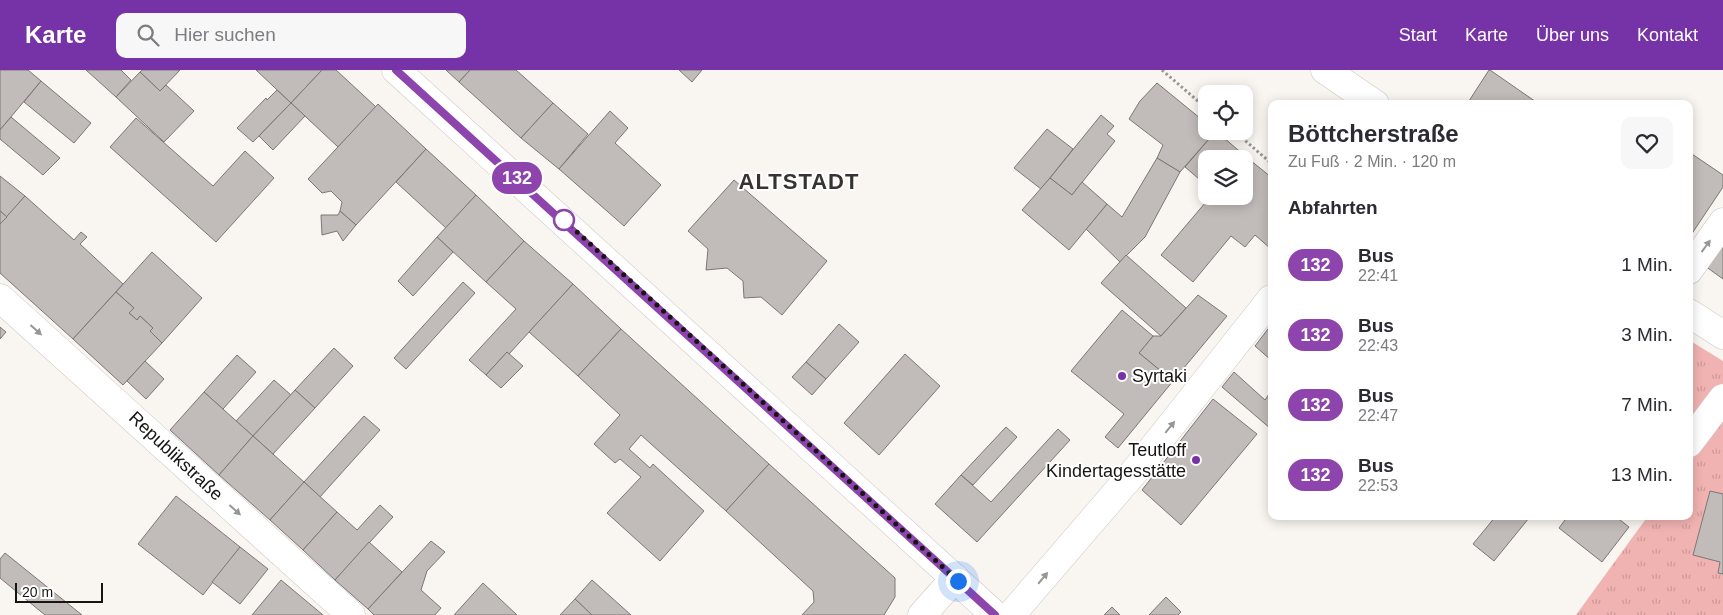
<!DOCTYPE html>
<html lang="de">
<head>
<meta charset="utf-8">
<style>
	:root { --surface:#fff; --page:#f7f7f7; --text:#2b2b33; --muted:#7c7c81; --accent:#7633a8 }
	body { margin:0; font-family:Helvetica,sans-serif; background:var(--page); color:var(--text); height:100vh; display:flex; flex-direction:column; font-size:19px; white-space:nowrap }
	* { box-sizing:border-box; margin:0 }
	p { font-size:16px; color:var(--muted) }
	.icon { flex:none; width:28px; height:28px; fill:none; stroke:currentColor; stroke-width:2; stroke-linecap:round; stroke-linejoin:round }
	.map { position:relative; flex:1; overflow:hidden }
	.side { position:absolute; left:1268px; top:30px; width:425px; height:420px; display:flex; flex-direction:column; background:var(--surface); border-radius:10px; box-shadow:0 2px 12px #0003 }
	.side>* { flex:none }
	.badge { padding:0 10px; border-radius:16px; font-size:18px; line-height:32px }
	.controls { position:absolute; left:1198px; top:15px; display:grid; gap:10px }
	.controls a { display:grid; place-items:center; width:55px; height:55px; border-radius:10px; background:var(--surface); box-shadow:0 2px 12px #0003; font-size:25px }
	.scale { position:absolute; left:15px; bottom:12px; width:88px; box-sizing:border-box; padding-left:5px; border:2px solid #161514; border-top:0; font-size:14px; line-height:18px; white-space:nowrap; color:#161514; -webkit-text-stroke:4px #fff; paint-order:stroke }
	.you { position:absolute; width:25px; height:25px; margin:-12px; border:4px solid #fff; border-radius:50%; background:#1a73e8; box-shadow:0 0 0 8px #1a73e833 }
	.map>.badge { position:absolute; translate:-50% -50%; box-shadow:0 0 0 2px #fff }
	h2 { padding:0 20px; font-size:19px; line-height:45px }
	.round { display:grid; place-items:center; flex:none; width:52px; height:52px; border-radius:10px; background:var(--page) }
	.overview { display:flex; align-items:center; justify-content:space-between; height:85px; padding:0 20px }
	h1 { font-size:24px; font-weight:800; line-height:38px }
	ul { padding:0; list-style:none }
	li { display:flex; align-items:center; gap:15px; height:70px; padding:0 20px }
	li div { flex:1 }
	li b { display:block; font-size:19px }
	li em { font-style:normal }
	li .badge { min-width:55px; font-weight:700; text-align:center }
	header { display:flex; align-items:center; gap:30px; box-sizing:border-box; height:70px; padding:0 25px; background:var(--accent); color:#fff }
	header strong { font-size:24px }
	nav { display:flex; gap:28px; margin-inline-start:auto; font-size:18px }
	.search { width:350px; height:45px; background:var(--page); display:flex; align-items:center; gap:12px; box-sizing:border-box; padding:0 18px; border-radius:10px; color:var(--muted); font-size:19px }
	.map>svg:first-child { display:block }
	.grass { fill:url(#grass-tufts) }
	.building { fill:#c1bbb9; stroke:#7c7775 }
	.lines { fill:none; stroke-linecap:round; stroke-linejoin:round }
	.minor-casing { stroke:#ccc8c4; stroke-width:29 }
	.path { stroke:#999693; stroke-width:3; stroke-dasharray:2.5 2.5; stroke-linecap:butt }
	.minor { stroke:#fff; stroke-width:28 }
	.oneway { fill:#969695 }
	.line-casing { stroke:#fff; stroke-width:11 }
	.line { stroke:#8e44ad; stroke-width:8 }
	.walk { stroke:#161514; stroke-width:5; stroke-dasharray:0 9 }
	.stop-dot { fill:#fff; stroke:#8e44ad; stroke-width:2.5 }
	.poi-dot { fill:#7633a8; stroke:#fff; stroke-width:2 }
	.labels { text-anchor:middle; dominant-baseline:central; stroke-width:4; stroke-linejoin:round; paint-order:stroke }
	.poi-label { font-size:18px; fill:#161514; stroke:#fff; text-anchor:start }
	.street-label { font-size:18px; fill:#161514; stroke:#fff }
	.district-label { font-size:22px; font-weight:bold; letter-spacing:1px; fill:#363330; stroke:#fff }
</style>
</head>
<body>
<header>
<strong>Karte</strong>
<div class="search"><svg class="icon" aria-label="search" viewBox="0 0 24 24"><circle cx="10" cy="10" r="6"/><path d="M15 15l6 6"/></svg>Hier suchen</div>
<nav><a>Start</a><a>Karte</a><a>Über uns</a><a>Kontakt</a></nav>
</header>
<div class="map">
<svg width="1723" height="545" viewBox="0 0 1723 545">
	<defs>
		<pattern id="grass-tufts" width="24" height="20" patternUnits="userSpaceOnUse" patternTransform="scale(1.25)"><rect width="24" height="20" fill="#f1b3b1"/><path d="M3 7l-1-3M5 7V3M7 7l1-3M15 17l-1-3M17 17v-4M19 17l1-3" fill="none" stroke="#ce9997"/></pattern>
	</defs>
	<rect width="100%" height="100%" fill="#f9f5f1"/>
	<!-- grass -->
	<polygon class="grass" points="1689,270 1723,291 1723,545 1576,545 1648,446 1689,446 1689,392 1697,383 1689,377"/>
	<!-- building -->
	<g class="building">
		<polygon points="0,0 28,0 41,11 0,60"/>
		<polygon points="86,0 121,0 131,10 116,27"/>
		<polygon points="142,0 180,0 160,21 140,2"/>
		<polygon points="256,0 322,0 291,33"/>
		<polygon points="322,0 336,0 376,37 338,77 291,33"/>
		<polygon points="446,0 470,0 459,12"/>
		<polygon points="470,0 516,0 553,33 521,68 459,12"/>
		<polygon points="679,0 702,0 692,12"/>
		<polygon points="1489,0 1490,0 1539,34 1467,34"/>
		<polygon points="140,2 160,21 166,15 194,41 164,72 116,27"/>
		<polygon points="41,11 91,53 74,73 24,32"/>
		<polygon points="1157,13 1206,53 1206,61 1216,61 1180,102 1157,88 1163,75 1129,49 1140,31"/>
		<polygon points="277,20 291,33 253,72 237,58 266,28 267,30"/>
		<polygon points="291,33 305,46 273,80 259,66"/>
		<polygon points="553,33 588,64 559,99 521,68"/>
		<polygon points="378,34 426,79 356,155 340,141 342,132 331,121 322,123 308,109"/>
		<polygon points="610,41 628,58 615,73 661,115 624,156 559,99"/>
		<polygon points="1101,45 1114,56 1107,64 1115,71 1072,125 1050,108"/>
		<polygon points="11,47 60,88 43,105 0,69 0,60"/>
		<polygon points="136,48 213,116 245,81 274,108 216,172 110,77"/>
		<polygon points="1047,59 1073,79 1041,119 1014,98"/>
		<polygon points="1216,61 1245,86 1243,89 1206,89 1206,115 1185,97"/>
		<polygon points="426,79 476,125 446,158 396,112"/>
		<polygon points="1689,82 1723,105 1723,117 1689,168"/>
		<polygon points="1245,86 1271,107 1271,179 1255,165 1245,177 1231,166 1193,212 1161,185 1211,126 1244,126 1243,89"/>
		<polygon points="1157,88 1180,102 1145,167 1120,192 1086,159 1107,134 1122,147"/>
		<polygon points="0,106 25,126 7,147 0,141"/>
		<polygon points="1050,108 1072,125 1082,112 1107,134 1069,180 1022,140"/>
		<polygon points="734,110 827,191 782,245 761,227 744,228 743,211 727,198 706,200 708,179 688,161"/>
		<polygon points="476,125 524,171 486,212 437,167"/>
		<polygon points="25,126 74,170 81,162 87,167 80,174 123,214 73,269 0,203 0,154"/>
		<polygon points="0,141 7,147 0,154"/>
		<polygon points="340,141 356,155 343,171 337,161 322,165 321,145 338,145"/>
		<polygon points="437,167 453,182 413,226 398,211"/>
		<polygon points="524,171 573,214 509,284 507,282 486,305 469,290 516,239 486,212"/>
		<polygon points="1723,171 1723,209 1705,196"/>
		<polygon points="152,182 202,228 162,273 150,261 153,258 140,246 137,250 129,243 134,238 116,222"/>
		<polygon points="1126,185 1186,238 1161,266 1101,213"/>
		<polygon points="463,212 475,223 406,299 394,288"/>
		<polygon points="573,214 621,259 578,306 529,262"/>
		<polygon points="116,222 134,238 129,243 137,250 140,246 153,258 150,261 162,273 123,315 73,269"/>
		<polygon points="1198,225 1227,246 1173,311 1139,283 1153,266 1161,266"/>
		<polygon points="1122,240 1153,266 1139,283 1173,311 1118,378 1105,367 1124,344 1071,301"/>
		<polygon points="839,254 859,272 826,309 806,292"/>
		<polygon points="1271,255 1271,290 1255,276"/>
		<polygon points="0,257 6,262 0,269"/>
		<polygon points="621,259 769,394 726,441 641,365 629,379 650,398 653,394 704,441 660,491 607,443 641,407 620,389 615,393 594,374 620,345 578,306"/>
		<polygon points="334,278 353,296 315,338 295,320"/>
		<polygon points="507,282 523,296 501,318 486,305"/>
		<polygon points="905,284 940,316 879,385 844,353"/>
		<polygon points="237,285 256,302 223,339 204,322"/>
		<polygon points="145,291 164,309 146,329 127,311"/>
		<polygon points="806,292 826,309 812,325 792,307"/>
		<polygon points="1234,302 1265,330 1271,321 1271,359 1222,317"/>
		<polygon points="274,310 291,325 253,366 236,351"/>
		<polygon points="295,320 315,338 273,384 253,366"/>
		<polygon points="204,322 253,366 219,405 170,360"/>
		<polygon points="1213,329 1257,364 1181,455 1142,420"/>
		<polygon points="364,346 380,360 320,427 304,412"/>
		<polygon points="1006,357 1017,367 973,415 961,405"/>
		<polygon points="1058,359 1070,370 977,472 935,434 961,405 991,432"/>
		<polygon points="253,366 304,412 270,450 219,405"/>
		<polygon points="769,394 895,508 895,527 884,545 802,545 814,532 813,521 726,441"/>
		<polygon points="304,412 337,442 303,480 270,450"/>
		<polygon points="1710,421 1723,424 1723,504 1718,503 1720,492 1693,485"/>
		<polygon points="176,426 240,477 203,525 138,474"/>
		<polygon points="380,435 393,447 335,510 303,480 337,442 357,460"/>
		<polygon points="1496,446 1529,448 1494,491 1473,474"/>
		<polygon points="1568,446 1615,446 1629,457 1602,492 1559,458"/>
		<polygon points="431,471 445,482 427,501 421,520 441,538 435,545 374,545 368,539"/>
		<polygon points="369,472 402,502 368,539 335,510"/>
		<polygon points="240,477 268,499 240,534 212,512"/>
		<polygon points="5,483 82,545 45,545 0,508 0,489"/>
		<polygon points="281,510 323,545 252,545"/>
		<polygon points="592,510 631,545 592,545 575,529"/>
		<polygon points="483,513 517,545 454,545"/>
		<polygon points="1166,527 1181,542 1178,545 1149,545"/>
		<polygon points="575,529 592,545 560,545"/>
		<polygon points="1112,537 1120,545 1104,545"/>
	</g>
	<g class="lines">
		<!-- minor casing -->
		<g class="minor-casing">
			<g id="minor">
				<polyline points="396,0 995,545"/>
				<polyline points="1325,0 1375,34"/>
				<polyline points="1689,200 1723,152"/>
				<polyline points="0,228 351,545"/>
				<polyline points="1689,243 1723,265"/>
				<polyline points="1689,373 1723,328"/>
				<polyline points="922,545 955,508"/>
				<polyline points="1011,545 1134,402 1271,229"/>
			</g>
		</g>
		<!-- path -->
		<g class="path">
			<polyline points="1162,0 1206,38"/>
			<polyline points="1234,61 1271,93"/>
		</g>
		<!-- minor -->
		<use href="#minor" class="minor"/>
	</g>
	<!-- one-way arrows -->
	<defs><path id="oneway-solid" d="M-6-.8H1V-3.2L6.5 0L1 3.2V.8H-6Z" transform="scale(1.25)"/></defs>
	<g class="oneway">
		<use href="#oneway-solid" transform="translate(1706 176) rotate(-54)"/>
		<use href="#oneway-solid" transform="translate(36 260) rotate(42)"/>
		<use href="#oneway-solid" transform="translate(1170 357) rotate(-51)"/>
		<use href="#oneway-solid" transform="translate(235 440) rotate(42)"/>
		<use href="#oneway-solid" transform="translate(1043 508) rotate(-50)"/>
	</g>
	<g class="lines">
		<!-- line casing -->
		<g class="line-casing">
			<polyline id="line" points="396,0 995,545"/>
		</g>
		<!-- line -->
		<use href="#line" class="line"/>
		<!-- walk -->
		<polyline class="walk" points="564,150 958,511"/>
	</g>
	<!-- markers -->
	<circle class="stop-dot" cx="564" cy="150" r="10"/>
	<g class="poi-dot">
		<circle cx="1122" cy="306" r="5"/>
		<circle cx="1196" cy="390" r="5"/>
	</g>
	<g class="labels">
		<!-- poi labels -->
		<g class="poi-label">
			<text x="1132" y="306">Syrtaki</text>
			<text x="1186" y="380" text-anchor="end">Teutloff<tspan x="1186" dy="21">Kindertagesstätte</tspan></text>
		</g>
		<!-- street labels -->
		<g class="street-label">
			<text transform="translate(176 386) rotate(43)">Republikstraße</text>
		</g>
		<!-- district labels -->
		<g class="district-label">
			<text x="799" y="111">ALTSTADT</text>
		</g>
	</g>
</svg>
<div class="controls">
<a><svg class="icon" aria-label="locate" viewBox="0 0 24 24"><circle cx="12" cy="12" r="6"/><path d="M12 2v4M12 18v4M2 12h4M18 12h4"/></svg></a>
<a><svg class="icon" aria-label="layers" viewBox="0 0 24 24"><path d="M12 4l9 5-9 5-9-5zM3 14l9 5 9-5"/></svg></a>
</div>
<div class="scale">20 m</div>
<div class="you" style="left:958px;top:511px"></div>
<b class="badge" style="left:517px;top:108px;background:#8e44ad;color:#fff">132</b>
<section class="side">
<div class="overview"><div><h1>Böttcherstraße</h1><p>Zu Fuß · 2 Min. · 120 m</p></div><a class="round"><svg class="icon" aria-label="heart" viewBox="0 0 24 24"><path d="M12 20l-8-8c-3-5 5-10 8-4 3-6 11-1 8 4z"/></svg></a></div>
<h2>Abfahrten</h2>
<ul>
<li><span class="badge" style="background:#8e44ad;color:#fff">132</span><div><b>Bus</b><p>22:41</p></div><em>1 Min.</em></li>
<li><span class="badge" style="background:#8e44ad;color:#fff">132</span><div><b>Bus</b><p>22:43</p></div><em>3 Min.</em></li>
<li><span class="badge" style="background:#8e44ad;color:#fff">132</span><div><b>Bus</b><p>22:47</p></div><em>7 Min.</em></li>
<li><span class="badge" style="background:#8e44ad;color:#fff">132</span><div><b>Bus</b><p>22:53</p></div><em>13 Min.</em></li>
</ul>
</section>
</div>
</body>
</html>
